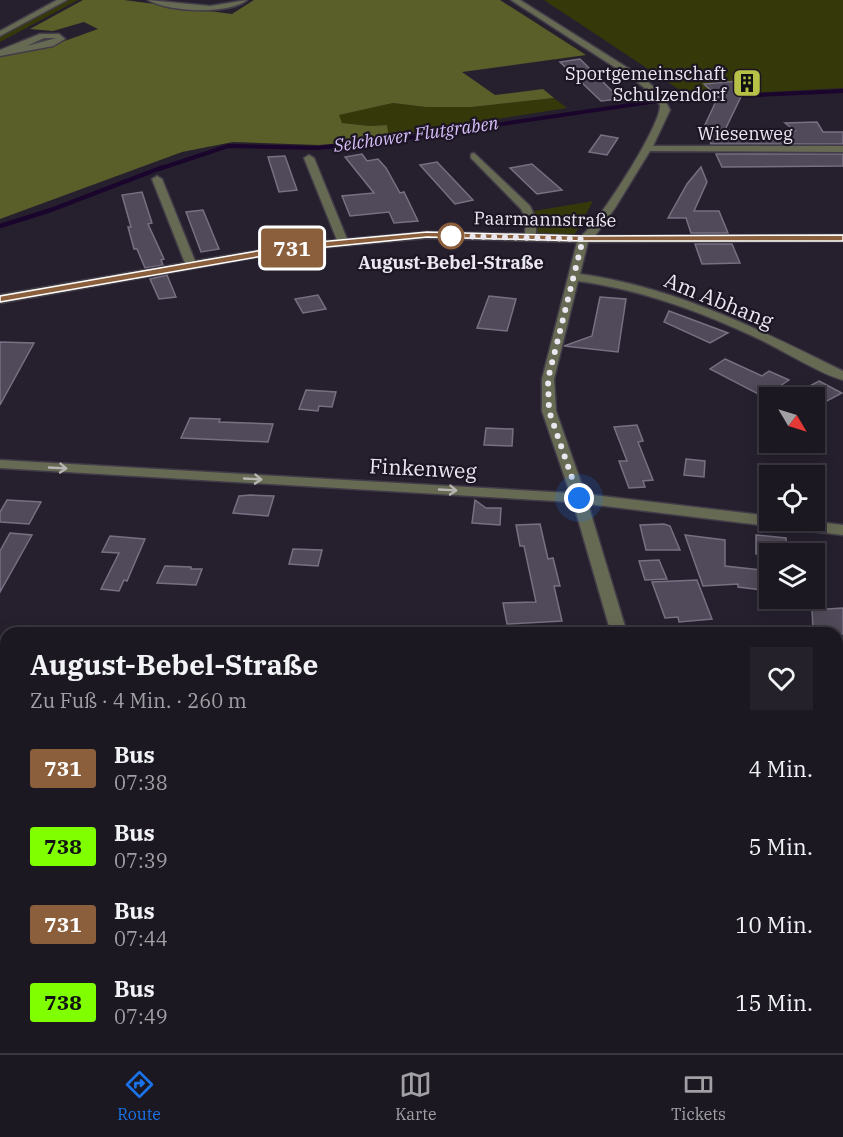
<!DOCTYPE html>
<html lang="de">
<head>
<meta charset="utf-8">
<style>
	:root { --surface:#1c1822; --page:#25212a; --text:#f1f3f6; --muted:#a0a0a5; --line:#3a3740; --accent:#1a73e8 }
	body { margin:0; font-family:"IBM Plex Serif",serif; background:var(--page); color:var(--text); height:100vh; display:flex; flex-direction:column; font-size:22px; white-space:nowrap }
	* { box-sizing:border-box; margin:0 }
	p { font-size:20px; color:var(--muted) }
	.icon { flex:none; width:33px; height:33px; fill:none; stroke:currentColor; stroke-width:2; stroke-linecap:round; stroke-linejoin:round }
	.map { position:relative; flex:1; overflow:hidden }
	.panel { position:absolute; left:0px; top:627px; width:843px; height:426px; display:flex; flex-direction:column; background:var(--surface); border-radius:18px 18px 0 0; box-shadow:0 3px 15px #0003,0 0 0 2px var(--line) }
	.panel>* { flex:none }
	.badge { padding:0 12px; border-radius:4px; font-size:21px; line-height:39px }
	.needle { width:39px; rotate:128deg }
	.controls { position:absolute; left:759px; top:387px; display:grid; gap:12px }
	.controls a { display:grid; place-items:center; width:66px; height:66px; border-radius:0px; background:var(--surface); box-shadow:0 3px 15px #0003,0 0 0 2px var(--line); font-size:30px }
	.you { position:absolute; width:30px; height:30px; margin:-15px; border:4px solid #fff; border-radius:50%; background:#1a73e8; box-shadow:0 0 0 9px #1a73e833 }
	.map>.badge { position:absolute; translate:-50% -50%; box-shadow:0 0 0 3px #fff }
	.round { display:grid; place-items:center; flex:none; width:63px; height:63px; border-radius:0px; background:var(--page) }
	.summary { display:flex; align-items:center; justify-content:space-between; height:102px; padding:0 30px }
	h1 { font-size:28px; font-weight:800; line-height:45px }
	ul { padding:0; list-style:none }
	li { display:flex; align-items:center; gap:18px; height:78px; padding:0 30px }
	li div { flex:1 }
	li b { display:block; font-size:22px }
	li em { font-style:normal }
	li .badge { min-width:66px; font-weight:700; text-align:center }
	.tabs { display:flex; justify-content:space-around; align-items:center; height:84px; border-top:2px solid var(--line); background:var(--surface); font-size:16px; color:var(--muted) }
	.tabs a { display:grid; justify-items:center; gap:3px }
	.tabs .active { color:var(--accent) }
	.map>svg:first-child { display:block }
	.green { fill:#353808 }
	.forest { fill:#5a5e28 }
	.lines { fill:none; stroke-linecap:round; stroke-linejoin:round }
	.stream-far1 { stroke:#1a052c; stroke-width:4 }
	.stream { stroke:#1a052c; stroke-width:4.5 }
	.building { fill:#514a5a; stroke:#777082; stroke-width:1.5 }
	.minor-casing { stroke:#423c49; stroke-width:3 }
	.minor { fill:#676a53; fill-rule:evenodd }
	.oneway { stroke:#b6b5b2 }
	.line { fill:#8b5e3c; stroke:#fff; stroke-width:1.5 }
	.walk { stroke:#ebe7f1; stroke-width:6; stroke-dasharray:0 10.8 }
	.stop-dot { fill:#fff; stroke:#8b5e3c; stroke-width:3 }
	.labels { text-anchor:middle; dominant-baseline:central; stroke-width:4.5; stroke-linejoin:round; paint-order:stroke }
	.far-poi-label { font-size:18px; fill:#ebe7f1; stroke:#1c1624; text-anchor:end }
	.far-street-label { font-size:18px; fill:#ebe7f1; stroke:#1c1624 }
	.far-water-label { font-size:18px; font-style:italic; fill:#d6bdf8; stroke:#1c1624 }
	.far-stop-label { font-size:18px; font-weight:bold; fill:#ebe7f1; stroke:#1c1624 }
	.street-label { font-size:21px; fill:#ebe7f1; stroke:#1c1624 }
</style>
</head>
<body>
<div class="map">
<svg width="843" height="1053" viewBox="0 0 843 1053">
	<rect width="100%" height="100%" fill="#26202e"/>
	<!-- green -->
	<g class="green">
		<polygon points="69,0 78,0 0,42 0,37"/>
		<polygon points="544,0 843,0 843,88 689,96"/>
		<polygon points="554,98 567,108 389,136 387,125 370,126 342,123 338,115 393,103 426,107 472,107"/>
		<polygon points="593,201 575,234 539,235 537,233 534,211"/>
	</g>
	<!-- forest -->
	<polygon class="forest" points="83,0 124,0 232,14 254,0 500,0 586,55 462,72 495,95 543,89 554,98 472,107 426,107 393,103 339,115 342,123 370,126 387,125 389,136 365,141 319,145 233,142 182,152 0,219 0,55 59,43 98,29 84,22 53,31 30,29"/>
	<g class="lines">
		<!-- stream-far1 -->
		<polyline class="stream-far1" points="159,169 228,146 318,148 414,137 671,99 843,91"/>
		<!-- stream -->
		<polyline class="stream" points="0,226 51,210 163,167"/>
	</g>
	<!-- building -->
	<g class="building">
		<polygon points="580,59 620,99 601,101 560,62"/>
		<polygon points="749,80 725,130 795,131 785,123 817,122 823,132 843,132 843,144 711,144 704,127 718,97 704,84"/>
		<polygon points="601,135 618,138 607,155 589,152"/>
		<polygon points="362,154 367,161 378,159 386,168 400,193 404,192 418,221 394,223 389,212 350,216 342,196 374,193 345,157"/>
		<polygon points="716,154 843,154 843,166 722,167"/>
		<polygon points="285,156 297,190 279,192 268,157"/>
		<polygon points="437,162 473,200 455,204 420,165"/>
		<polygon points="532,164 562,190 537,194 510,168"/>
		<polygon points="701,167 707,182 694,211 719,211 728,233 691,233 686,218 668,218 687,184"/>
		<polygon points="142,192 152,223 148,224 164,259 161,260 163,265 145,268 137,249 134,249 128,227 131,227 122,195"/>
		<polygon points="203,210 219,249 201,252 186,212"/>
		<polygon points="695,244 732,244 740,263 702,264"/>
		<polygon points="167,275 176,297 159,299 150,279"/>
		<polygon points="318,295 326,309 303,313 295,299"/>
		<polygon points="489,296 516,299 507,331 477,328"/>
		<polygon points="600,297 626,299 618,352 564,346 592,336"/>
		<polygon points="669,311 728,333 710,343 664,322"/>
		<polygon points="0,342 34,343 0,405"/>
		<polygon points="725,359 762,376 769,371 789,380 764,397 710,369"/>
		<polygon points="819,381 842,393 825,402 802,390"/>
		<polygon points="306,390 336,392 332,407 319,406 318,411 299,409"/>
		<polygon points="190,418 220,419 219,422 273,424 268,442 181,438"/>
		<polygon points="637,425 643,441 638,442 653,480 643,481 645,487 629,488 619,461 627,461 614,427"/>
		<polygon points="486,428 513,429 512,446 484,445"/>
		<polygon points="686,459 705,461 704,477 684,475"/>
		<polygon points="250,495 274,496 268,516 233,513 239,496"/>
		<polygon points="7,500 41,502 29,524 0,522 0,512"/>
		<polygon points="475,500 486,508 501,508 500,525 472,523"/>
		<polygon points="540,524 548,559 553,558 560,586 554,586 562,621 507,624 503,603 536,602 524,546 520,546 516,525"/>
		<polygon points="664,524 670,526 680,550 646,550 640,525"/>
		<polygon points="10,533 32,535 0,592 0,551"/>
		<polygon points="685,535 725,540 725,566 770,571 770,591 738,587 738,584 703,586"/>
		<polygon points="756,535 786,538 787,554 756,554"/>
		<polygon points="110,536 145,539 127,581 124,580 119,591 101,589 119,553 102,552"/>
		<polygon points="293,549 322,550 318,566 289,564"/>
		<polygon points="659,560 667,579 645,580 639,561"/>
		<polygon points="165,566 191,567 191,569 202,569 196,585 157,583"/>
		<polygon points="697,580 712,619 679,622 678,617 665,618 652,582"/>
		<polygon points="843,608 843,634 813,630 812,610"/>
	</g>
	<g class="lines">
		<!-- minor casing -->
		<g class="minor-casing">
			<g id="minor">
				<polygon points="57,0 67,0 0,36 0,31"/>
				<path d="M 148,0 L 210,6 L 247,0 C 228,15 168,12 148,0 Z"/>
				<path d="M 511,0 L 520,0 L 642,77 L 662,94 L 670,110 L 653,146 L 843,146 L 843,152 L 650,151 L 615,208 L 595,236 L 843,235 L 843,241 L 588,242 L 580,274 C 675,287 758,329 843,371 L 843,380 C 820,374 784,351 761,340 C 702,312 643,290 578,281 L 554,379 L 556,411 L 585,494 L 770,516 L 770,520 L 803,520 L 843,525 L 843,535 L 588,504 L 627,633 L 611,633 L 573,502 L 0,468 L 0,460 L 570,493 L 542,411 L 542,379 L 577,242 L 427,238 L 297,250 L 0,303 L 0,295 L 185,263 L 152,179 L 157,176 L 162,179 L 195,261 L 297,244 L 337,240 L 304,158 L 309,155 L 314,158 L 347,239 L 427,232 L 525,234 L 526,219 L 521,209 L 471,158 L 471,154 L 474,153 L 530,206 L 536,219 L 536,234 L 581,236 C 598,224 662,124 660,105 L 652,94 L 636,81 Z"/>
				<path d="M 40,34 L 59,34 L 65,39 L 53,46 L 0,56 L 0,50 ZM 44,38 L 56,38 L 27,46 Z"/>
				<rect x="0" y="781" width="6" height="14"/>
				<polygon points="837,856 843,857 843,873 837,872"/>
				<polygon points="735,1047 757,1047 759,1053 737,1053"/>
			</g>
		</g>
		<!-- minor -->
		<use href="#minor" class="minor"/>
	</g>
	<!-- one-way arrows -->
	<defs><path id="oneway-shaft" d="M-6 0H5M1.5-3L5.5 0L1.5 3" fill="none" stroke-width="1.6" stroke-linecap="round" stroke-linejoin="round" transform="scale(1.5)"/></defs>
	<g class="oneway">
		<use href="#oneway-shaft" transform="translate(58 468) rotate(3)"/>
		<use href="#oneway-shaft" transform="translate(253 479) rotate(3)"/>
		<use href="#oneway-shaft" transform="translate(448 490) rotate(3)"/>
	</g>
	<!-- line -->
	<polygon class="line" points="427,232 583,236 843,235 843,241 583,241 427,237 297,250 0,302 0,296 297,244"/>
	<g class="lines">
		<!-- walk -->
		<polyline class="walk" points="451,236 583,239 548,379 549,411 579,498"/>
	</g>
	<!-- icons -->
	<defs>
		<g id="building-square" transform="scale(1.5)"><rect x="-9" y="-9" width="18" height="18" rx="4" fill="#b8c147" stroke="#1c1624"/><path d="M-4-6H4V6H1V3H-1V6H-4ZM-2.5-4.3h1.7v1.8h-1.7ZM.8-4.3h1.7v1.8H.8ZM-2.5-1h1.7V.8h-1.7ZM.8-1h1.7V.8H.8Z" fill="#111"/></g>
	</defs>
	<g fill-rule="evenodd">
		<use href="#building-square" x="747" y="83"/>
	</g>
	<!-- markers -->
	<circle class="stop-dot" cx="451" cy="236" r="12"/>
	<g class="labels">
		<!-- far-poi labels -->
		<g class="far-poi-label">
			<text x="726" y="73">Sportgemeinschaft<tspan x="726" dy="21">Schulzendorf</tspan></text>
		</g>
		<!-- far-street labels -->
		<g class="far-street-label">
			<text x="745" y="133">Wiesenweg</text>
			<text transform="translate(545 219) rotate(1)">Paarmannstraße</text>
		</g>
		<!-- far-water labels -->
		<g class="far-water-label">
			<text transform="translate(416 134) rotate(-8)">Selchower Flutgraben</text>
		</g>
		<!-- far-stop labels -->
		<g class="far-stop-label">
			<text x="451" y="262">August-Bebel-Straße</text>
		</g>
		<!-- street labels -->
		<g class="street-label">
			<text transform="translate(719 300) rotate(22)">Am Abhang</text>
			<text transform="translate(423 468) rotate(3)">Finkenweg</text>
		</g>
	</g>
</svg>
<div class="controls">
<a><svg class="needle" viewBox="-14 -14 28 28"><path d="M0-13l5 13h-10z" fill="#e53935"/><path d="M0 13l5-13h-10z" fill="#a0a0a5"/></svg></a>
<a><svg class="icon" aria-label="locate" viewBox="0 0 24 24"><circle cx="12" cy="12" r="6"/><path d="M12 2v4M12 18v4M2 12h4M18 12h4"/></svg></a>
<a><svg class="icon" aria-label="layers" viewBox="0 0 24 24"><path d="M12 4l9 5-9 5-9-5zM3 14l9 5 9-5"/></svg></a>
</div>
<div class="you" style="left:579px;top:498px"></div>
<b class="badge" style="left:292px;top:248px;background:#8b5e3c;color:#fff">731</b>
<section class="panel">
<div class="summary"><div><h1>August-Bebel-Straße</h1><p>Zu Fuß · 4 Min. · 260 m</p></div><a class="round"><svg class="icon" aria-label="heart" viewBox="0 0 24 24"><path d="M12 20l-8-8c-3-5 5-10 8-4 3-6 11-1 8 4z"/></svg></a></div>
<ul>
<li><span class="badge" style="background:#8b5e3c;color:#fff">731</span><div><b>Bus</b><p>07:38</p></div><em>4 Min.</em></li>
<li><span class="badge" style="background:#7fff00;color:#111">738</span><div><b>Bus</b><p>07:39</p></div><em>5 Min.</em></li>
<li><span class="badge" style="background:#8b5e3c;color:#fff">731</span><div><b>Bus</b><p>07:44</p></div><em>10 Min.</em></li>
<li><span class="badge" style="background:#7fff00;color:#111">738</span><div><b>Bus</b><p>07:49</p></div><em>15 Min.</em></li>
</ul>
</section>
</div>
<nav class="tabs">
<a class="active"><svg class="icon" aria-label="directions" viewBox="0 0 24 24"><path d="M12 3l9 9-9 9-9-9zM9 14v-3h6M13 9l2 2-2 2"/></svg>Route</a>
<a><svg class="icon" aria-label="map" viewBox="0 0 24 24"><path d="M3 6l6-2 6 2 6-2v14l-6 2-6-2-6 2zM9 4v14M15 6v14"/></svg>Karte</a>
<a><svg class="icon" aria-label="tickets" viewBox="0 0 24 24"><path d="M3 7h18v10H3zM15 7v10"/></svg>Tickets</a>
</nav>
</body>
</html>
